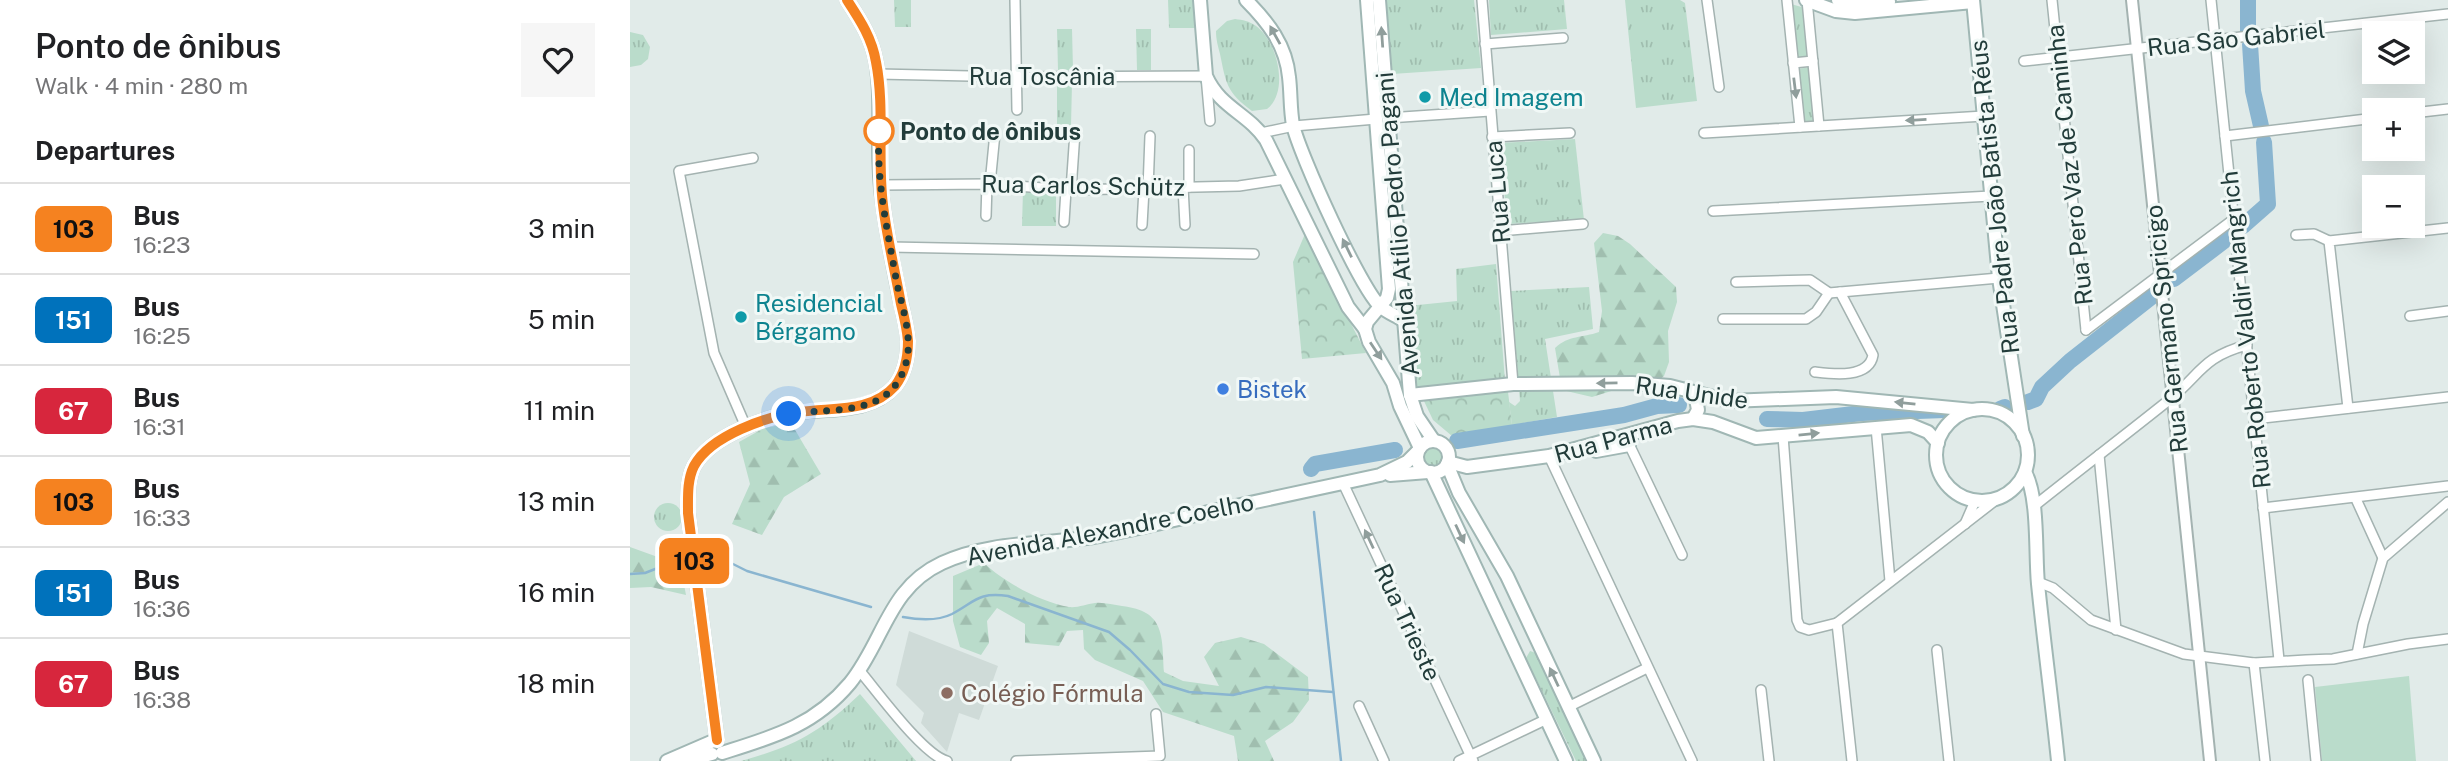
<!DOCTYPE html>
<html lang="en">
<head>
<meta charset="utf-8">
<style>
	:root { --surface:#fff; --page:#f6f6f6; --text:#202124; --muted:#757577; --line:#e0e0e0 }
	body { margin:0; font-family:"Public Sans",sans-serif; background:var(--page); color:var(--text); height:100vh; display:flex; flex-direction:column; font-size:26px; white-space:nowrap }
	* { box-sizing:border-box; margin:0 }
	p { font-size:23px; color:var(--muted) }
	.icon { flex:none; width:38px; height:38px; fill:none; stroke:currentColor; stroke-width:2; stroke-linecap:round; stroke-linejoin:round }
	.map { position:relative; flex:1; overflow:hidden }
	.sheet { display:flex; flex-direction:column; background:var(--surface); width:630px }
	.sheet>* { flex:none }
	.badge { padding:0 14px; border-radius:10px; font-size:24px; line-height:46px }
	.controls { position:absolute; left:1732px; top:21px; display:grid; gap:14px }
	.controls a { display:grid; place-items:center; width:63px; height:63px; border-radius:0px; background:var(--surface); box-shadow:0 7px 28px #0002; font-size:35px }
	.you { position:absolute; width:35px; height:35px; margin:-18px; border:5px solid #fff; border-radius:50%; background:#1a73e8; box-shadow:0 0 0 10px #1a73e833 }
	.map>.badge { position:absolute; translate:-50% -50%; box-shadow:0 0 0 4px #fff }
	h2 { padding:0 35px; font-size:26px; line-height:63px }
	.round { display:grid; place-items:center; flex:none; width:74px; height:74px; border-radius:0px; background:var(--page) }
	.overview { display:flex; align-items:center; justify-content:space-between; height:119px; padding:0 35px }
	h1 { font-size:33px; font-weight:600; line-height:52px }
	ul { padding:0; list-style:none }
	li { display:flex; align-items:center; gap:21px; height:91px; padding:0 35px; border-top:2px solid var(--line) }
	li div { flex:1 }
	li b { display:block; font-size:26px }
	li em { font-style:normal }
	li .badge { min-width:77px; font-weight:700; text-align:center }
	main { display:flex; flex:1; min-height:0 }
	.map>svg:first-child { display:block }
	.built { fill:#cfdbd8 }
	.grass { fill:url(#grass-tufts) }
	.forest { fill:url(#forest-firs) }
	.park { fill:url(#park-crowns) }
	.pitch { fill:#badccb }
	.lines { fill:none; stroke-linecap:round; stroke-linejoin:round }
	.stream { stroke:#8ab5d0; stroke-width:2.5 }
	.river { stroke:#8ab5d0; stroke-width:16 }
	.minor-casing { stroke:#a4b3b1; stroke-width:12 }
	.tertiary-casing { stroke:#a4b3b1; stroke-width:14 }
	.secondary-casing { stroke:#a0b7b4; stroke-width:16 }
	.minor { stroke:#fff; stroke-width:9 }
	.tertiary { stroke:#fff; stroke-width:10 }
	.secondary { stroke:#fff; stroke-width:12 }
	.oneway { fill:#909e9c }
	.line-casing { stroke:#fff; stroke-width:16 }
	.line { stroke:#f58220; stroke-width:10 }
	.walk { stroke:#223c3a; stroke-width:7; stroke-dasharray:0 12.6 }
	.culture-dot { fill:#0f9aa8; stroke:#f1f8f6; stroke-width:2.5 }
	.stop-dot { fill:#fff; stroke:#f58220; stroke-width:3.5 }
	.shop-dot { fill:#3f7fe0; stroke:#f1f8f6; stroke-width:2.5 }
	.education-dot { fill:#8d6e63; stroke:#f1f8f6; stroke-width:2.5 }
	.labels { text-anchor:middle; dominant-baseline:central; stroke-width:6; stroke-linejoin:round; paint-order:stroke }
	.street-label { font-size:24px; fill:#223c3a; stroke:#f1f8f6 }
	.culture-label { font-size:24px; fill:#0d838f; stroke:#f1f8f6; text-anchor:start }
	.stop-label { font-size:24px; font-weight:bold; fill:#223c3a; stroke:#f1f8f6; text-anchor:start }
	.shop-label { font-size:24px; fill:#366cbe; stroke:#f1f8f6; text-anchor:start }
	.education-label { font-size:24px; fill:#785e54; stroke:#f1f8f6; text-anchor:start }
</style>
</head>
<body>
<main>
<section class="sheet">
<div class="overview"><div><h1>Ponto de ônibus</h1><p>Walk · 4 min · 280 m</p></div><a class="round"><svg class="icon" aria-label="heart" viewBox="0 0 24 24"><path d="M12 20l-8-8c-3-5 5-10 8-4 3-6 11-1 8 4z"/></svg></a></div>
<h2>Departures</h2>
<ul>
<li><span class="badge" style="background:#f58220;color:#111">103</span><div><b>Bus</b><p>16:23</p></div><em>3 min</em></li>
<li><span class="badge" style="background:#0072bc;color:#fff">151</span><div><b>Bus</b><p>16:25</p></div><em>5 min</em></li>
<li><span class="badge" style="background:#d7263d;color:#fff">67</span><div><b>Bus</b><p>16:31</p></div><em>11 min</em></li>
<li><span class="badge" style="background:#f58220;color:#111">103</span><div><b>Bus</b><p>16:33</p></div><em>13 min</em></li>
<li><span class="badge" style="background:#0072bc;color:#fff">151</span><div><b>Bus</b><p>16:36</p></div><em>16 min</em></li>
<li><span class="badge" style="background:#d7263d;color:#fff">67</span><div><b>Bus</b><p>16:38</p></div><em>18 min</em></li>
</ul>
</section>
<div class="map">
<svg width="1818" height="761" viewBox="0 0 1818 761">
	<defs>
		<pattern id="grass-tufts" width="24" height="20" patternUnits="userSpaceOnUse" patternTransform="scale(1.75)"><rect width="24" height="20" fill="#badccb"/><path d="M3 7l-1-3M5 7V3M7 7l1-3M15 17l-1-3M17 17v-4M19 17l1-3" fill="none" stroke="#a0beaf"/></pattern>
		<pattern id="forest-firs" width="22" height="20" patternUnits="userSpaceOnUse" patternTransform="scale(1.75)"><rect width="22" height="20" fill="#badccb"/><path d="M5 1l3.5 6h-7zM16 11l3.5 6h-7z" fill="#a0beaf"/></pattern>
		<pattern id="park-crowns" width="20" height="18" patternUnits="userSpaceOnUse" patternTransform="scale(1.75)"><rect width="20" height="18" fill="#badccb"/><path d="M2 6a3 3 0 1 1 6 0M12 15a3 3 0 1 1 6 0" fill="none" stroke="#a0beaf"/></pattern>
	</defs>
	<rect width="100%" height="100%" fill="#e1ebe9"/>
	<!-- built -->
	<polygon class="built" points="279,631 368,666 349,720 329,713 317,752 291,723 294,713 266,685"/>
	<!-- grass -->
	<g class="grass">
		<polygon points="264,0 281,0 281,27 265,27"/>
		<polygon points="538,0 564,0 565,28 539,28"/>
		<polygon points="756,0 844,0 851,68 762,74"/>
		<polygon points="859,0 934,0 937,29 861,35"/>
		<polygon points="995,0 1050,0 1055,3 1067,101 1006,108"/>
		<polygon points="1161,4 1175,8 1180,57 1166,58"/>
		<path d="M 605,19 C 613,20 619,21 626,26 C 647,41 660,91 637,109 L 622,111 C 596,92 596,83 590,54 C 588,46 586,40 586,31 L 597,21 Z"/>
		<polygon points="427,29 442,29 443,70 428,70"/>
		<polygon points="506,29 521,29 521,70 507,70"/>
		<polygon points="0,32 13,35 20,47 18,59 11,65 0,67"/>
		<polygon points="1181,67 1186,122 1173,124 1167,69"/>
		<polygon points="427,83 442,83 441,126 427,126"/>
		<polygon points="945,139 954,220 877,224 870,143"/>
		<polygon points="393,190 426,192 426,226 392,226"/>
		<polygon points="866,264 875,381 785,387 778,306 827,301 826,269"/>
		<polygon points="959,287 963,329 915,339 927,417 882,425 879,402 885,406 890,401 881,291"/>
		<circle cx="803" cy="456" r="11"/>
		<circle cx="38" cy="517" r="14"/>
		<polygon points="900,651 906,653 958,761 946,761 896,658"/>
		<path d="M 230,694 L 286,761 L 111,761 C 165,746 189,733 230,694 Z"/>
	</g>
	<!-- forest -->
	<g class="forest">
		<path d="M 973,233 L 988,236 L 1000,244 L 1046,287 L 1047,302 L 1038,331 L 1039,362 L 1034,376 L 1022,386 L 991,388 L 962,397 L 932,390 L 925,348 C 939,335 952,338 969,332 L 972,311 L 964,243 Z"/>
		<polygon points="161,423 191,474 154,497 132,535 102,524 120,484 109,442 134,428"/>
		<polygon points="0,547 36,560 52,574 56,595 21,587 0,588"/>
		<path d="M 354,563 C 374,582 411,602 439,607 C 448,608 456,604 465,603 C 474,602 483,605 492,606 C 535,611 532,635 534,672 L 553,681 L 589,686 L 574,657 L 585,643 L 611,637 L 634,644 L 678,677 L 679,700 L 663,722 L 635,741 L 644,761 L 608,761 L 604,736 L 533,712 L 513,681 L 465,660 L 454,649 L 453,630 L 437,631 L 429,646 L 395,643 L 395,624 L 367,608 L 357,621 L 359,643 L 351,655 L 330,647 L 323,621 L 323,576 Z"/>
	</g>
	<!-- park -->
	<g class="park">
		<polygon points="675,234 736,353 672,359 663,262"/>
		<polygon points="878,392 882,425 822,436 803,420 793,399"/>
	</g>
	<!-- pitch -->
	<polygon class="pitch" points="1779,676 1786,761 1692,761 1685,687"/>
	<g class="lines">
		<!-- stream -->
		<g class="stream">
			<polyline points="684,512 711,761"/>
			<polyline points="74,556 95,560 117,571 241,607"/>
			<polyline points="0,574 15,573 43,562"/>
			<path d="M 273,617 C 289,620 308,621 322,614 C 346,601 348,592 378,596 L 479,632 L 500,650 L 533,684 L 559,692 L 603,695 L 636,687 L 703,692"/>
		</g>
		<!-- river -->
		<g class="river">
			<polyline points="1618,0 1618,31"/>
			<polyline points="1620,44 1623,91 1631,126"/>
			<polyline points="1613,226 1638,204 1634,142"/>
			<polyline points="1544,279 1598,238"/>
			<polyline points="1398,402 1406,399 1412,387 1440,361 1524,295"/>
			<polyline points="1370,409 1375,407"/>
			<polyline points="1137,419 1173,420 1232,413 1315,410"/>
			<polyline points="827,441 994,415 1027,406 1049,405"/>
			<polyline points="681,469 685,464 765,450"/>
		</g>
		<!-- minor casing -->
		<g class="minor-casing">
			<g id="minor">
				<polyline points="385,0 387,110"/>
				<polyline points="852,0 883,384"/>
				<polyline points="1077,0 1089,87"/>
				<polyline points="1157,0 1170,127"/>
				<polyline points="1177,0 1189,126"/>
				<polyline points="1422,0 1456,330"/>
				<polyline points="1581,0 1649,660"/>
				<polyline points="855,44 933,38"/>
				<polyline points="1394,61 1818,14"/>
				<polyline points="1163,63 1183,61"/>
				<polyline points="248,74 386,77 576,76 580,121"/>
				<polyline points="1783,113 1818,109"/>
				<polyline points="758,118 860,111"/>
				<polyline points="631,133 664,126 746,119"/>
				<polyline points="1074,133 1354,116"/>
				<polyline points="1595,136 1745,118"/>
				<polyline points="862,137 940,133"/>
				<polyline points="360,184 365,133"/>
				<polyline points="251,185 357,184 441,190 609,186 655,179"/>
				<polyline points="553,187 555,225"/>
				<polyline points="559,187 559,150"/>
				<polyline points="518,189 520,136"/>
				<polyline points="441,190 445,132"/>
				<polyline points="1083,211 1361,196"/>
				<polyline points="356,216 357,184"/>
				<polyline points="434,222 436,190"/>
				<polyline points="512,225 514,189"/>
				<polyline points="870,231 953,224"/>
				<polyline points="1666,235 1684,234 1699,241"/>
				<polyline points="260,247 624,254"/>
				<polyline points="1106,282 1180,280 1199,293 1369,278"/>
				<polyline points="1780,316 1818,311"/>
				<polyline points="1093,319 1176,319 1186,312 1199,293"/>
				<polyline points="1456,330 1604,219"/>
				<path d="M 1185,372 C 1202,374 1239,379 1243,355 L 1210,292"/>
				<polyline points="1718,408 1699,241 1818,228"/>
				<polyline points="1624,419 1818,397"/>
				<polyline points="116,427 84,353 49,171 123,158"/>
				<polyline points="1246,427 1260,581"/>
				<polyline points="1153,436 1167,620 1170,627 1179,630 1207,623"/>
				<polyline points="997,440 1052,555"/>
				<polyline points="1469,455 1486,630"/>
				<polyline points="919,456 1062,761"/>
				<polyline points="713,483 843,761"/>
				<polyline points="1726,499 1753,558"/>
				<path d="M 1403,507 C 1448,471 1494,436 1539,400 C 1571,374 1572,357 1617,345"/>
				<polyline points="1633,508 1818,486"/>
				<polyline points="1335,524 1345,501"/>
				<polyline points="1408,582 1423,588 1461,620 1554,654 1624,663 1676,660 1703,659 1778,644 1818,639"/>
				<polyline points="1307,650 1319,761"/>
				<polyline points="1727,654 1733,624 1753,558 1818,502"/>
				<polyline points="1624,663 1635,761"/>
				<path d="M 229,670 C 247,691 293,755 317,761"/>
				<polyline points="1678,680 1686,761"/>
				<polyline points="1131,690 1139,761"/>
				<polyline points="729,706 754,761"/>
				<polyline points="938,707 1017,668"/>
				<polyline points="386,761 530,756 526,714"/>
				<polyline points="829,761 917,719"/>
				<polyline points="1222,761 1207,623 1367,499"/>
			</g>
		</g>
		<!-- tertiary casing -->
		<g class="tertiary-casing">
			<polyline id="tertiary" points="1502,0 1580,761"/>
		</g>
		<!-- secondary casing -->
		<g class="secondary-casing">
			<g id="secondary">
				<path d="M 570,0 L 576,76 C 590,108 618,113 636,140 L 718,307 L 735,329"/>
				<path d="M 616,0 C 638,22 656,45 659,77 C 661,93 660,109 663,125 C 669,153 732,292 751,307 C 758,313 767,316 774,321"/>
				<polyline points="737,0 759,289 757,298 737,322 735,329 739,342 763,383 770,406 790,448"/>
				<polyline points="749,0 780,395 787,416 804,441"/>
				<polyline points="1176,0 1206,11 1225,13 1343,2"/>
				<polyline points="1208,0 1231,4 1259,2"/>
				<polyline points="1343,0 1369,278 1393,436"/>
				<polyline points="780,395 883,384 1002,383 1040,386 1099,401 1206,397 1343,410"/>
				<circle cx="1352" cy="455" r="46"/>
				<polyline points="1063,419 1068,410 1065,393"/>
				<circle cx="803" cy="457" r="16"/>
				<polyline points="966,451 999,445"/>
				<polyline points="818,462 837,467 919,456 1048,421 1063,419 1083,422 1126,438 1281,425 1298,432 1308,443"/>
				<polyline points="817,464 829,493 877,576 964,761"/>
				<polyline points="801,472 936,761"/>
				<path d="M 1395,472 C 1409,497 1405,554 1408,584 C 1414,643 1422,702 1428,761"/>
				<polyline points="760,475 798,472"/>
				<path d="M 87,740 L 58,513 C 58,497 57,480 64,466 C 81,435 138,416 170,412 C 203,408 241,413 265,386 C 275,373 278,357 278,341 C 277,327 273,313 270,299 C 264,268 257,237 253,205 C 250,184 249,163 249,142 C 249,115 251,88 246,62 C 242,38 230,20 217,0"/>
				<path d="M 92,753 C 143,737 184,726 220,683 C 254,641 258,588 312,563 C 359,541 413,545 463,537 C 503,530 543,520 583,511 C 638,499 694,487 750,475 L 777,462 L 788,451"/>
				<polyline points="37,761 81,742"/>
				<polyline points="53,761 82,754"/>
			</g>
		</g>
		<!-- minor -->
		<use href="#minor" class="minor"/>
		<!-- tertiary -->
		<use href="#tertiary" class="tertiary"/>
		<!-- secondary -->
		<use href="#secondary" class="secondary"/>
	</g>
	<!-- one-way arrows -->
	<defs><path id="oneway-solid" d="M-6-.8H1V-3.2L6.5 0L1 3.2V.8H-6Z" transform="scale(1.75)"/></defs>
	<g class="oneway">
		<use href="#oneway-solid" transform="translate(645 35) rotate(-119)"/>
		<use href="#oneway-solid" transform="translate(752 37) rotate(-94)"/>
		<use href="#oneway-solid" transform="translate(1165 88) rotate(83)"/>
		<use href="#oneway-solid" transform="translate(1286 120) rotate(177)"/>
		<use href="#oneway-solid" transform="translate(717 248) rotate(-116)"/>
		<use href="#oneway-solid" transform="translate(746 351) rotate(56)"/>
		<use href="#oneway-solid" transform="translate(977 383) rotate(179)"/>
		<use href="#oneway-solid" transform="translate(1275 403) rotate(-174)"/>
		<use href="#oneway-solid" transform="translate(1179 434) rotate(-6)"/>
		<use href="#oneway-solid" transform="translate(830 534) rotate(65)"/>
		<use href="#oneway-solid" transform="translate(739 539) rotate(-115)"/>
		<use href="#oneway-solid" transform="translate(924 677) rotate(-115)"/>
	</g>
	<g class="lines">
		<!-- line casing -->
		<g class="line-casing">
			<path id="line" d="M 87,740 L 58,513 C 58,497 57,480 64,466 C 81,435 138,416 170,412 C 203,407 241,413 265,386 C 275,373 278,357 278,341 C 277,329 274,316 271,304 C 265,271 257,238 253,205 C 247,158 255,107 246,62 C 242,38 230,20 217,0"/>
		</g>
		<!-- line -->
		<use href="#line" class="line"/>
		<!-- walk -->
		<path class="walk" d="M 159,414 C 188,409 226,414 253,397 C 268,387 276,370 278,352 C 280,330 272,305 267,284 C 258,233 246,181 249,131"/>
	</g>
	<!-- markers -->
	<g class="culture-dot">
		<circle cx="795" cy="97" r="7"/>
		<circle cx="111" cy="317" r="7"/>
	</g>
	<circle class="stop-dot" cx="249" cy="131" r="14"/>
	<circle class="shop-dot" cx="593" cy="389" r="7"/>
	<circle class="education-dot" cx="317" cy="693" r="7"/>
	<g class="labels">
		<!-- street labels -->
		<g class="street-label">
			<text transform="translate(1606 38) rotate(-6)">Rua São Gabriel</text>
			<text x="412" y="76">Rua Toscânia</text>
			<text transform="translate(1439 165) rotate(-96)">Rua Pero Vaz de Caminha</text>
			<text transform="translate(453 185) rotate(1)">Rua Carlos Schütz</text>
			<text transform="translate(867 192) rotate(-95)">Rua Luca</text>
			<text transform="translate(1364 197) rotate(-96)">Rua Padre João Batista Réus</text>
			<text transform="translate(767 224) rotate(-95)">Avenida Atílio Pedro Pagani</text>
			<text transform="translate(1536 329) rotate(-96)">Rua Germano Spricigo</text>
			<text transform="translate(1615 330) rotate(-96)">Rua Roberto Valdir Mangrich</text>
			<text transform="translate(1062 392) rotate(8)">Rua Unide</text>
			<text transform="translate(983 439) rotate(-15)">Rua Parma</text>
			<text transform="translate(480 529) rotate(-11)">Avenida Alexandre Coelho</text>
			<text transform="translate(778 622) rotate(65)">Rua Trieste</text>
		</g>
		<!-- culture labels -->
		<g class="culture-label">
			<text x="809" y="97">Med Imagem</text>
			<text x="125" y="303">Residencial<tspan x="125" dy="28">Bérgamo</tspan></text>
		</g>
		<!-- stop labels -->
		<g class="stop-label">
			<text x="270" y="131">Ponto de ônibus</text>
		</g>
		<!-- shop labels -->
		<g class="shop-label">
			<text x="607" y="389">Bistek</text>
		</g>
		<!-- education labels -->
		<g class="education-label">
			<text x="331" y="693">Colégio Fórmula</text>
		</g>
	</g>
</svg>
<div class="controls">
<a><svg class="icon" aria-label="layers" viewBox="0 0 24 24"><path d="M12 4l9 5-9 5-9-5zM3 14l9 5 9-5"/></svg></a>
<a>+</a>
<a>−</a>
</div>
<div class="you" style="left:159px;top:414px"></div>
<b class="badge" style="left:64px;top:561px;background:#f58220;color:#111">103</b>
</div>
</main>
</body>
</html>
